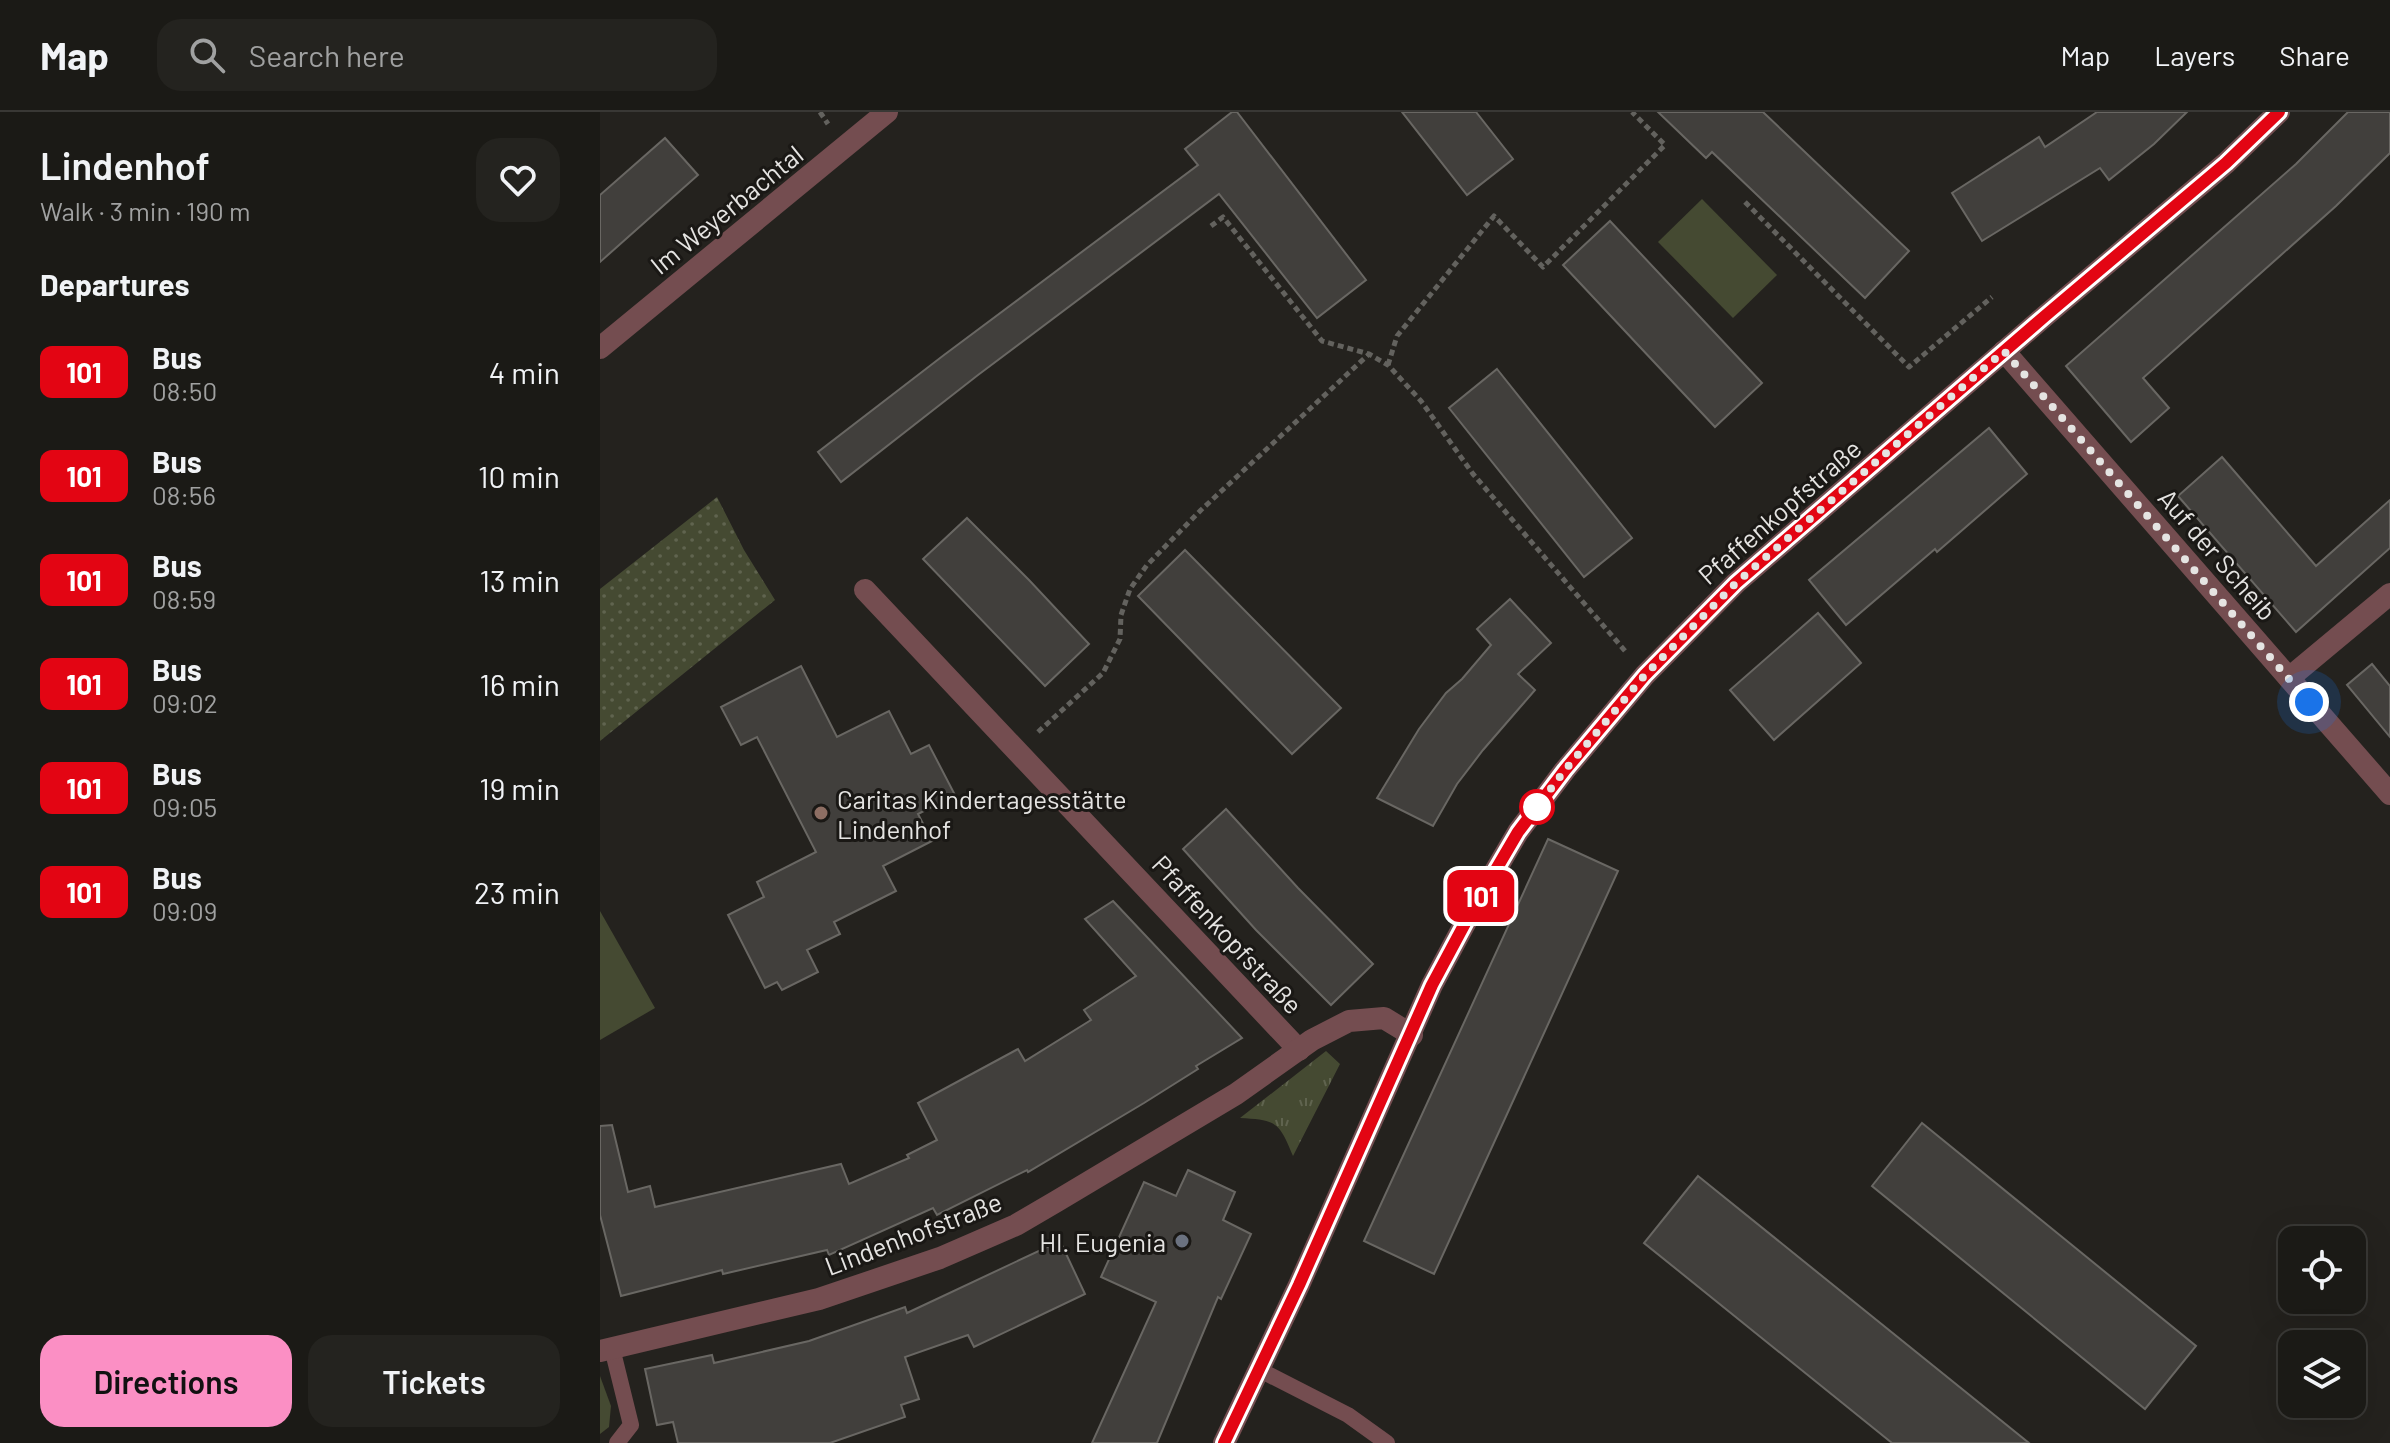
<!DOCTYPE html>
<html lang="en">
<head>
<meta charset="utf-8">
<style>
	:root { --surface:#1b1a16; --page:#24231f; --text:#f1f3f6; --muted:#a0a1a1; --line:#393835; --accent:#fb8fc4 }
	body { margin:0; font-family:Barlow,sans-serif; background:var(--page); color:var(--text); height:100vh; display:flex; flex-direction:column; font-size:30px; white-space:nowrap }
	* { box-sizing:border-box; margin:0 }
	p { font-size:26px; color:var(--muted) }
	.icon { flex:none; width:44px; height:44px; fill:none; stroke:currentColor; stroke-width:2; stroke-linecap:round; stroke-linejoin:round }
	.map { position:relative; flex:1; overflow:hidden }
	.details { display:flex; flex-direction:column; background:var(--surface); width:600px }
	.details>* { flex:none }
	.badge { padding:0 16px; border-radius:12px; font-size:28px; line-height:52px }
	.fabs { position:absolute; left:1678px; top:1114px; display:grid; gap:16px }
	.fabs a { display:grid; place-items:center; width:88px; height:88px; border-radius:16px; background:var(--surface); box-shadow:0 8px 32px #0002,0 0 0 2px var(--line); font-size:40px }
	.you { position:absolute; width:40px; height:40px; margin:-20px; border:6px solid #fff; border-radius:50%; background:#1a73e8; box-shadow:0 0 0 12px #1a73e833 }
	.map>.badge { position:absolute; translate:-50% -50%; box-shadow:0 0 0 4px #fff }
	h2 { padding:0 40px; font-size:30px; line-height:72px }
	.round { display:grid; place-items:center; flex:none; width:84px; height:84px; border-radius:24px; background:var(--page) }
	.headline { display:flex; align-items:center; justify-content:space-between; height:136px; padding:0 40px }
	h1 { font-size:38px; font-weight:600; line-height:60px }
	.cta { display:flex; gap:16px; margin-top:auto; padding:16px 40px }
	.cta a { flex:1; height:92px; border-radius:24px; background:var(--accent); color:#111; font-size:32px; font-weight:600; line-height:92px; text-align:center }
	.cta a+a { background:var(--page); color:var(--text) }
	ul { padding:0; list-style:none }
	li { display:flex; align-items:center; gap:24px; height:104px; padding:0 40px }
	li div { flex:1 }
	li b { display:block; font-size:30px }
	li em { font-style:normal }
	li .badge { min-width:88px; font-weight:700; text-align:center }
	header { display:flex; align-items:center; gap:48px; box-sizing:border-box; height:112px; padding:0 40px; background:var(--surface); border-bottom:2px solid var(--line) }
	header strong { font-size:38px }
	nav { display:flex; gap:44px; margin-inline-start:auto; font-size:28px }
	.search { width:560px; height:72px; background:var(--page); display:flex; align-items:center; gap:20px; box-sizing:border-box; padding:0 28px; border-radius:24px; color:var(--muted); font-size:30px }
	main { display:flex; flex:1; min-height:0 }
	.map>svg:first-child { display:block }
	.grass { fill:url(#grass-tufts) }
	.park { fill:#454a32 }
	.garden { fill:url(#garden-dots) }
	.building { fill:#413f3c; stroke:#696763; stroke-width:2 }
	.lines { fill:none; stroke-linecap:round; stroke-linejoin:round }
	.path { stroke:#63625e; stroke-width:5; stroke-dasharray:6 4; stroke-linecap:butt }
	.service { stroke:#744d50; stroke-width:16 }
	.minor { stroke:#744d50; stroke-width:22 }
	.tertiary { stroke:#744d50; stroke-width:22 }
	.line-casing { stroke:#fff; stroke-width:18 }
	.line { stroke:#e30513; stroke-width:12 }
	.walk { stroke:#e5e4e2; stroke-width:8; stroke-dasharray:0 14.4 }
	.stop-dot { fill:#fff; stroke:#e30513; stroke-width:4 }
	.education-dot { fill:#8d6e63; stroke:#1a1815; stroke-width:3 }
	.worship-dot { fill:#6b7280; stroke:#1a1815; stroke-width:3 }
	.labels { text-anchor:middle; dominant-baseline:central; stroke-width:6; stroke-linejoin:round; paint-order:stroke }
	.street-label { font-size:26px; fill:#e5e4e2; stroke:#1a1815 }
	.poi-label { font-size:26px; fill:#e5e4e2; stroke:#1a1815; text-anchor:start }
</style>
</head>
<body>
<header>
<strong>Map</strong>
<div class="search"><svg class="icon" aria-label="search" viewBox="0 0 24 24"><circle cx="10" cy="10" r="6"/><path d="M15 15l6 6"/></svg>Search here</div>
<nav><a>Map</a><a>Layers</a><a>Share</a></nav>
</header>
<main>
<section class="details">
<div class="headline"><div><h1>Lindenhof</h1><p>Walk · 3 min · 190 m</p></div><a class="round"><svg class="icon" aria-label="heart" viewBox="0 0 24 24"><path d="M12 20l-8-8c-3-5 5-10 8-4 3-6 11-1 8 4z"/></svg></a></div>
<h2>Departures</h2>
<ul>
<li><span class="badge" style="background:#e30513;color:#fff">101</span><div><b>Bus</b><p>08:50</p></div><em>4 min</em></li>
<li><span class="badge" style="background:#e30513;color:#fff">101</span><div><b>Bus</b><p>08:56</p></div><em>10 min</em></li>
<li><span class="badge" style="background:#e30513;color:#fff">101</span><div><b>Bus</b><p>08:59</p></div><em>13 min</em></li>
<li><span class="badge" style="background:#e30513;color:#fff">101</span><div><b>Bus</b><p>09:02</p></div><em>16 min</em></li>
<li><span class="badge" style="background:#e30513;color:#fff">101</span><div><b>Bus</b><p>09:05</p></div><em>19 min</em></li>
<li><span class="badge" style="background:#e30513;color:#fff">101</span><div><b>Bus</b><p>09:09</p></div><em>23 min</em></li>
</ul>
<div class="cta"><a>Directions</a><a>Tickets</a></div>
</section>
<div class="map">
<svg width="1790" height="1331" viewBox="0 0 1790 1331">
	<defs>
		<pattern id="grass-tufts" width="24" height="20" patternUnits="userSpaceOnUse" patternTransform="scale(2)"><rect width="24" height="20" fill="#454a32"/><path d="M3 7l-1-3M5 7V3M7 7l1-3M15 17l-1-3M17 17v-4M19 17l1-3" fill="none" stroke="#60644f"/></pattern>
		<pattern id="garden-dots" width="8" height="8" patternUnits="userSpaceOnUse" patternTransform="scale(2)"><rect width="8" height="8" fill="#454a32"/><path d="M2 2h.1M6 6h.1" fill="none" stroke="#60644f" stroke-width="1.8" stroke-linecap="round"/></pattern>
	</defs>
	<rect width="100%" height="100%" fill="#24221e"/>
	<!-- grass -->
	<path class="grass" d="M 726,939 L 740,952 L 693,1044 C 679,1010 677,1008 640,1006 Z"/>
	<!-- park -->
	<g class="park">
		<polygon points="1102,87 1177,163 1133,206 1058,130"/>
		<polygon points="0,799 55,896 0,928"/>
		<polygon points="0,1264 11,1294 9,1315 0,1322"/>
	</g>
	<!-- garden -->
	<polygon class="garden" points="117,385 144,438 175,488 0,629 0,477"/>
	<!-- building -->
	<g class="building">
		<polygon points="632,0 637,0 766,168 717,206 619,82 378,263 241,370 218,340 344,243 598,53 585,37"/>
		<polygon points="802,0 876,0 913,47 867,83"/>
		<polygon points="1058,0 1163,0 1309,139 1265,186 1112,40 1106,46"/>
		<polygon points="1497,0 1587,0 1554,32 1509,68 1500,56 1382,129 1352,81 1439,25 1445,35"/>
		<polygon points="1748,0 1790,0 1790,41 1736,94 1543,266 1569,296 1531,330 1466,254 1696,52"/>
		<polygon points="65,26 98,63 0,150 0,83"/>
		<polygon points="1010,109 1162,271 1115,315 963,153"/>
		<polygon points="897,257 1032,426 984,465 849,296"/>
		<polygon points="1389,316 1427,362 1337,440 1335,437 1246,513 1209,468"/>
		<polygon points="1622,345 1716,454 1790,388 1790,436 1696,520 1578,384"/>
		<polygon points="367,406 429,468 489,532 445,574 323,447"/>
		<polygon points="585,438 741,596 692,642 538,484"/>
		<polygon points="910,487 951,531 918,562 935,578 883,638 857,672 833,714 777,686 819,617 846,581 862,567 891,533 877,517"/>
		<polygon points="1218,501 1261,551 1174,628 1130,578"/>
		<polygon points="1772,552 1790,574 1790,625 1747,573"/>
		<polygon points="201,554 237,625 289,599 311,642 329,633 355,683 318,702 332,729 283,754 296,779 234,810 240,822 207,838 218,860 182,878 177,870 165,876 128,803 164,785 157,770 216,740 157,625 141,633 121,595"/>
		<polygon points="626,697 698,776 773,852 731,893 656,818 583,737"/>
		<polygon points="948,727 1018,759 834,1162 764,1129"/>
		<polygon points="513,789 642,926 596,954 598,957 544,991 428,1060 427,1058 337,1103 333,1096 229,1143 227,1138 123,1162 122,1158 21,1184 0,1103 0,1014 12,1013 28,1080 50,1074 55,1095 241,1052 249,1072 309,1046 307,1043 337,1028 318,991 418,937 425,949 491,908 484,898 536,864 485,807"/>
		<polygon points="1322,1011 1596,1234 1545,1297 1272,1074"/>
		<polygon points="588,1058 635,1080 623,1108 651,1122 621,1187 618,1185 557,1331 492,1331 556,1190 501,1165 544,1070 576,1084"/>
		<polygon points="1098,1064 1429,1331 1292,1331 1044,1131"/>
		<polygon points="460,1129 485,1182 374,1235 368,1223 305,1245 319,1287 301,1293 305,1305 230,1331 78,1331 73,1310 57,1313 45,1257 112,1243 114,1251 209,1229 305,1195 307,1201"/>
	</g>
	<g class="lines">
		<!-- path -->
		<g class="path">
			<polyline points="220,0 228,12"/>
			<polyline points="1145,90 1309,255 1392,185"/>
			<polyline points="611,114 623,105 722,229 769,242 788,253 821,289 873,362 1026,540"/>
			<polyline points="788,253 797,224 894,104 943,155 1065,33 1032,0"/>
			<polyline points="438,620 503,561 520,527 521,503 530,477 547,453 601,398 769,242"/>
		</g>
		<!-- service -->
		<g class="service">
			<polyline points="12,1236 31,1313 17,1331"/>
			<polyline points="658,1257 748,1303 787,1331"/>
		</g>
		<!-- minor -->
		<g class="minor">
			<polyline points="0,236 287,0"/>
			<polyline points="1404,239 1790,682"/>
			<polyline points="265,478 699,938"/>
			<polyline points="1689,566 1790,482"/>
			<polyline points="0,1239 219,1187 340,1146 416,1113 457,1089 636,982 712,928 749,909 784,906 812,923"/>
		</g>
		<!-- tertiary -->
		<polyline class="tertiary" points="624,1331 699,1173 832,873 870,802 918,720 965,658 1045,563 1136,471 1445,204 1626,51 1679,0"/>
	</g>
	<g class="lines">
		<!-- line casing -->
		<g class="line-casing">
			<polyline id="line" points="624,1331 699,1173 832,873 870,802 918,720 965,658 1045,563 1136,471 1445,204 1626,51 1679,0"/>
		</g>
		<!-- line -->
		<use href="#line" class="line"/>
		<!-- walk -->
		<polyline class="walk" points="937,695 931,703 965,658 1045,563 1136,471 1404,239 1709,590"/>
	</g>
	<!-- markers -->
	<circle class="stop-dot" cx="937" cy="695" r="16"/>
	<circle class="education-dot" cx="221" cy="701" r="8"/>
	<circle class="worship-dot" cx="582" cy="1129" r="8"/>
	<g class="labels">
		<!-- street labels -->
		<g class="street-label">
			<text transform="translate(126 97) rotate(-39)">Im Weyerbachtal</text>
			<text transform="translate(1179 399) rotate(-41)">Pfaffenkopfstraße</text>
			<text transform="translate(1618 442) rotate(49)">Auf der Scheib</text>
			<text transform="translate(628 822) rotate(47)">Pfaffenkopfstraße</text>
			<text transform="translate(313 1121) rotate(-21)">Lindenhofstraße</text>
		</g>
		<!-- poi labels -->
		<g class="poi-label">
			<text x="237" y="686">Caritas Kindertagesstätte<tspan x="237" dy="30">Lindenhof</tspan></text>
			<text x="566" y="1129" text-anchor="end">Hl. Eugenia</text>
		</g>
	</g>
</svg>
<div class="fabs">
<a><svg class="icon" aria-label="locate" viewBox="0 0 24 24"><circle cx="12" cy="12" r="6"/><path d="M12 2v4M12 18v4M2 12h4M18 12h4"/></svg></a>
<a><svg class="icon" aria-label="layers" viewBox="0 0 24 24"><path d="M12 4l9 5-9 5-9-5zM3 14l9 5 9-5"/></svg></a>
</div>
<div class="you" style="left:1709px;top:590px"></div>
<b class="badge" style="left:881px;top:784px;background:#e30513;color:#fff">101</b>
</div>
</main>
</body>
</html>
